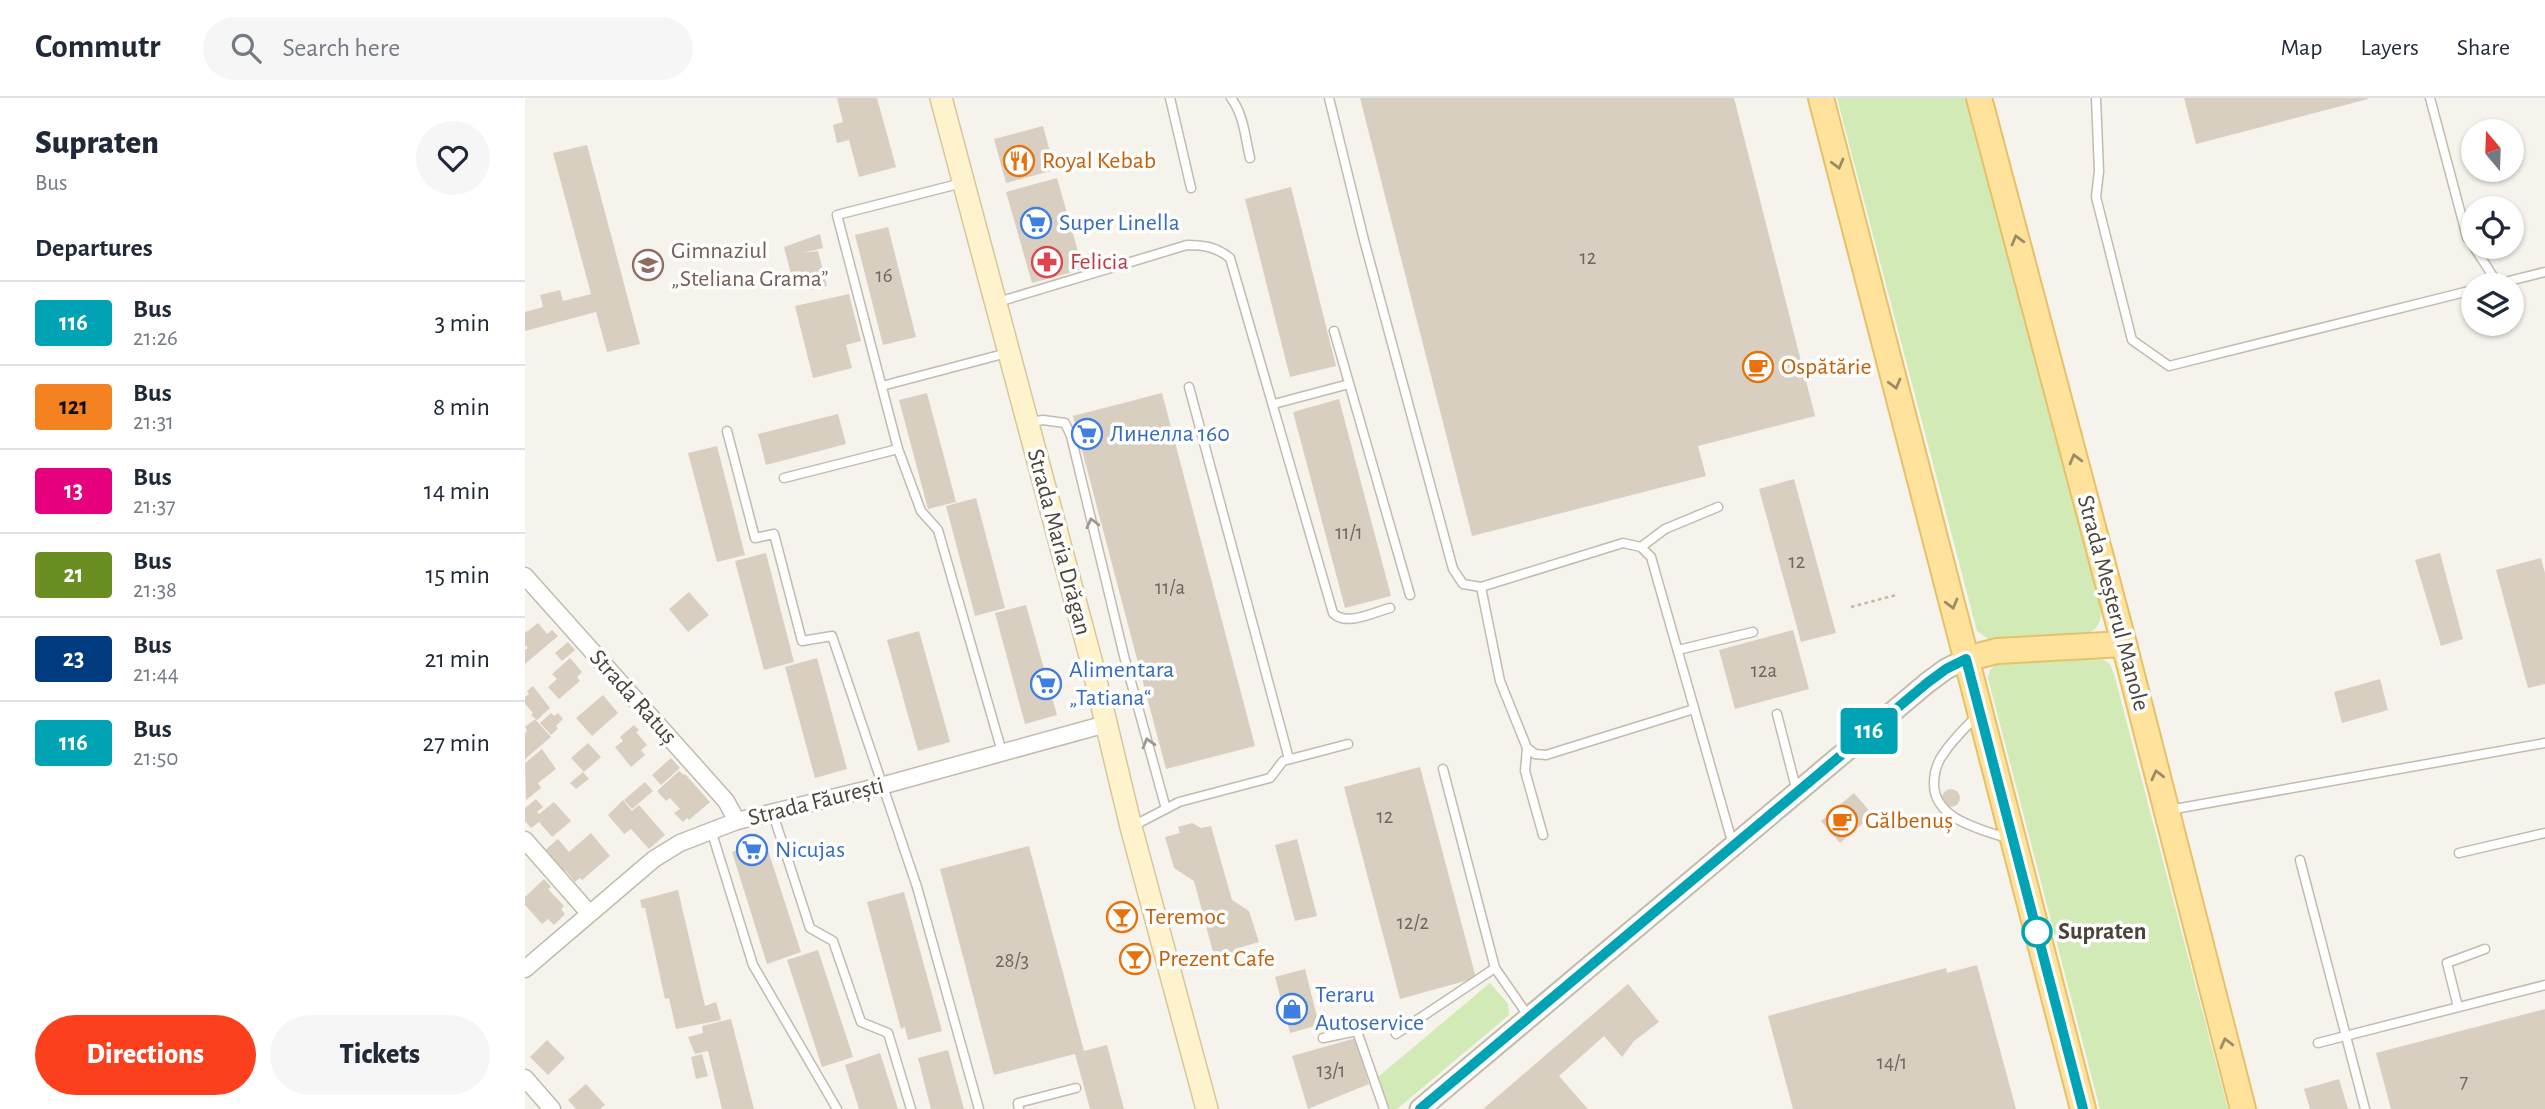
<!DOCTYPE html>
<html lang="en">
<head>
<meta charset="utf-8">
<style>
	:root { --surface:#fff; --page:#f6f6f7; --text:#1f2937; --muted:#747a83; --line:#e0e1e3; --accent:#fc3f1d }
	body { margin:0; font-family:"Alegreya Sans",sans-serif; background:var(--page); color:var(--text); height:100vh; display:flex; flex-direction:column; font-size:26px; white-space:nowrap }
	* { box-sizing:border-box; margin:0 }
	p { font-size:23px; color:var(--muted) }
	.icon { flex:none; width:38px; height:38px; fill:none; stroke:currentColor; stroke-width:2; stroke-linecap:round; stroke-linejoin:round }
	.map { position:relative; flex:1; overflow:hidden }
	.side { display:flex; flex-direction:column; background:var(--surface); width:525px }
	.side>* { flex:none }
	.badge { padding:0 14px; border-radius:5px; font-size:24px; line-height:46px }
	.needle { width:46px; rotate:341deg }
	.controls { position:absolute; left:1936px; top:21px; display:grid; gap:14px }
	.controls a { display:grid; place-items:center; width:63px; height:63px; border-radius:50%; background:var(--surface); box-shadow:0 2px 5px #0004; font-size:35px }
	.map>.badge { position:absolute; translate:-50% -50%; box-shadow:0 0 0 4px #fff }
	h2 { padding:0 35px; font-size:26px; line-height:63px }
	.round { display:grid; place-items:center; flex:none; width:74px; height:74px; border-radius:37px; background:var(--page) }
	.headline { display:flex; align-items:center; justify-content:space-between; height:119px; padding:0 35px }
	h1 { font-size:33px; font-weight:800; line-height:52px }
	.primary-button { display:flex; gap:14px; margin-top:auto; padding:14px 35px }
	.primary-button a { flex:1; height:80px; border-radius:42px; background:var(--accent); color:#fff; font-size:28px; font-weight:800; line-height:80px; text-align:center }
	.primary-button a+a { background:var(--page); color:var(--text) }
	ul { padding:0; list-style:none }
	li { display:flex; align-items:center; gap:21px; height:84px; padding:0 35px; border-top:2px solid var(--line) }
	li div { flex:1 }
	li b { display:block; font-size:26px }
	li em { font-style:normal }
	li .badge { min-width:77px; font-weight:700; text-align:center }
	header { display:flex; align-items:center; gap:42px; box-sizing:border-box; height:98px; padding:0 35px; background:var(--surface); border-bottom:2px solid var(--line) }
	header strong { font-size:33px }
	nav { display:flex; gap:38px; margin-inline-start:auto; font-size:24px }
	.search { width:490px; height:63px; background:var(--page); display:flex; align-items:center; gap:18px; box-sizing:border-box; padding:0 24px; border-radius:38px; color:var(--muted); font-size:26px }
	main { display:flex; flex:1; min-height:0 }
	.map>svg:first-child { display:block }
	.green { fill:#d2eab5 }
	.building { fill:#d8cfc1 }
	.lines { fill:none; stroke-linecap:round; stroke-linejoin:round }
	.service-casing { stroke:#c2bbae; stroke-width:11 }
	.minor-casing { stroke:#c2bbae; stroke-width:19 }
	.tertiary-casing { stroke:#c2bbae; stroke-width:23 }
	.secondary-casing { stroke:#d6c79b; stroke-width:24 }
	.primary-casing { stroke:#e6c16a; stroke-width:28 }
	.path { stroke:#c4b79f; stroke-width:2.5; stroke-dasharray:3.5 3.5; stroke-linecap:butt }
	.service { stroke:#fff; stroke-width:8 }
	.minor { stroke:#fff; stroke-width:16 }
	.tertiary { stroke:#fff; stroke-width:19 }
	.secondary { stroke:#fff3cd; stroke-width:21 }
	.primary { stroke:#ffe39c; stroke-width:24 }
	.oneway { stroke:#9c8c66 }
	.oneway2 { stroke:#9c9892 }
	.line-casing { stroke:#fff; stroke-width:16 }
	.line { stroke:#00a3b4; stroke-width:10 }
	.stop-dot { fill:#fff; stroke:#00a3b4; stroke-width:3.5 }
	.labels { text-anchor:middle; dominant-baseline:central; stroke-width:7; stroke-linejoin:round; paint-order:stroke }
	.number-label { font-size:21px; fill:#6e675b }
	.food-label { font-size:24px; fill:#c56008; stroke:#fff; text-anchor:start }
	.shop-label { font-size:24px; fill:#366cbe; stroke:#fff; text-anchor:start }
	.education-label { font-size:24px; fill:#785e54; stroke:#fff; text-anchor:start }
	.health-label { font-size:24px; fill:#be3a42; stroke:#fff; text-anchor:start }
	.street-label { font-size:24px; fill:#4b4439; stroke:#fff }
	.stop-label { font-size:24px; font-weight:bold; fill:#4b4439; stroke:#fff; text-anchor:start }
</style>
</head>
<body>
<header>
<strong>Commutr</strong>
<div class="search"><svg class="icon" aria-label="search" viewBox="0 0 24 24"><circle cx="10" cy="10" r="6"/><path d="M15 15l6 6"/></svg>Search here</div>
<nav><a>Map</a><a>Layers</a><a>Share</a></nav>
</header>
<main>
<section class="side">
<div class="headline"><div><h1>Supraten</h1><p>Bus</p></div><a class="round"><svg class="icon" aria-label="heart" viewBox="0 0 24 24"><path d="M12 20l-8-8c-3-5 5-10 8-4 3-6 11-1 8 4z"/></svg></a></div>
<h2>Departures</h2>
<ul>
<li><span class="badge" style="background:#00a3b4;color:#fff">116</span><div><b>Bus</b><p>21:26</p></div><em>3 min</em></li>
<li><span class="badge" style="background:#f58220;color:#111">121</span><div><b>Bus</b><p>21:31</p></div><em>8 min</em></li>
<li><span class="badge" style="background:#e6007e;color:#fff">13</span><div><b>Bus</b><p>21:37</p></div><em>14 min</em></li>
<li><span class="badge" style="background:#6b8e23;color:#fff">21</span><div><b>Bus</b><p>21:38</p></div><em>15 min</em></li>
<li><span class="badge" style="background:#003b80;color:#fff">23</span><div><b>Bus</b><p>21:44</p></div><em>21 min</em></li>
<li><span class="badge" style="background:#00a3b4;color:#fff">116</span><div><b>Bus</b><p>21:50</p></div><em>27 min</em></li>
</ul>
<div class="primary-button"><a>Directions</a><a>Tickets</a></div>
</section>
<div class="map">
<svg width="2020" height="1011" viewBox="0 0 2020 1011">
	<rect width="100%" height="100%" fill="#f6f3ec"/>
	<!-- green -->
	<g class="green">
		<path d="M 1312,0 L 1441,0 L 1576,511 C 1577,524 1572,532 1560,536 L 1470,542 L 1463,541 L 1452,533 Z"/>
		<polygon points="1572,558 1585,566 1589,576 1703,1011 1575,1011 1463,580 1465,572 1472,565"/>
		<polygon points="965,885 983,906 984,917 872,1011 863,1011 853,979"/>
	</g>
	<!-- building -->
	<g class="building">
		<polygon points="312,0 352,0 371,69 334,79 324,42 312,45 308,27 318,24"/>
		<polygon points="835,0 1209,0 1290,318 1173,348 1181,378 947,438"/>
		<polygon points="1659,0 1843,0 1843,1 1671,46"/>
		<polygon points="518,28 530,72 481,85 469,41"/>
		<polygon points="62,47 115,246 82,254 71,214 0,233 0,214 18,209 15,197 35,192 38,203 66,196 28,55"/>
		<polygon points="532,80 558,171 507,185 481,94"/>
		<polygon points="766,89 811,268 765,279 720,101"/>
		<polygon points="363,129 391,239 358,247 330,137"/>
		<polygon points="295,136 298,150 278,155 293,153 302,188 286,192 282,176 267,180 259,149"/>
		<polygon points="324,196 336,243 321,247 327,270 288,280 270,208"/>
		<polygon points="402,295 431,404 403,411 374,302"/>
		<polygon points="637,295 730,648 641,671 548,318"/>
		<polygon points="814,301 866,498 820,510 768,314"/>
		<polygon points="313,316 321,346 241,367 233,336"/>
		<polygon points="192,348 220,457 192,464 163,355"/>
		<polygon points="1269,381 1311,535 1276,544 1234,391"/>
		<polygon points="451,400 480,510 450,518 421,408"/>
		<polygon points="241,455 269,564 239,572 210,463"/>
		<polygon points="1915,455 1938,541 1916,548 1890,462"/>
		<polygon points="2016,460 2020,475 2020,586 2003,590 1971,472"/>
		<polygon points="164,494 184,517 163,534 144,511"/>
		<polygon points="501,507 532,617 500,626 470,515"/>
		<polygon points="13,525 22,536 27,532 33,538 0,566 0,552 3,550 0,547 0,535"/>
		<polygon points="1268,532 1284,591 1210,611 1194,552"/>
		<polygon points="394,533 425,644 393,653 362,542"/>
		<polygon points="43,544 50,552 37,563 30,555"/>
		<polygon points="45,560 57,574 52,579 55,583 34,601 23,589 32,581 27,576"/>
		<polygon points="292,560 322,671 290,680 260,569"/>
		<polygon points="1855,581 1863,612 1817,625 1809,594"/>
		<polygon points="8,588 25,610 12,622 6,617 8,615 0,606 0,599 4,596 2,593"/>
		<polygon points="78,597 93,615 67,638 51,620"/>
		<polygon points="26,615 29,618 33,615 38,621 31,628 33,630 26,637 15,625"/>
		<polygon points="10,621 26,639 0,661 0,635 2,633 0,629"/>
		<polygon points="109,627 114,632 111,634 122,647 116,652 120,657 106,669 90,649 98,643 95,639"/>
		<polygon points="63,645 76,659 59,674 46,660"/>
		<polygon points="17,651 31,671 13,685 16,690 1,702 0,665"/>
		<polygon points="146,660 155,670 136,687 127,677"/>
		<polygon points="895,669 951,880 875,901 819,689"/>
		<polygon points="154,673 159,677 160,676 185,704 164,722 162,720 158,724 149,715 155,711 145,700 141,703 132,693"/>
		<polygon points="58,674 64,681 51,691 45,685"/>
		<polygon points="120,684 128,693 107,711 99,702"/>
		<circle cx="1426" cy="700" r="9"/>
		<polygon points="1329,695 1348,717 1315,745 1296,723"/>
		<polygon points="11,701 18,709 12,714 14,716 29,704 46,723 27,739 14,724 6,730 0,723 0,710"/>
		<polygon points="98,702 107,713 114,707 140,737 124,751 106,731 99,736 83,717"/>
		<polygon points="667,725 676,730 686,728 707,802 724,813 734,844 717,849 718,852 702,857 693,853 688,854 669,783 649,770 640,739 655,735 653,729"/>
		<polygon points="66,735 85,758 57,782 55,780 50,784 41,773 38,775 21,751 33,741 44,754"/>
		<polygon points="772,741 792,818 770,823 750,747"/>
		<polygon points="240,743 276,854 242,866 207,754"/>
		<polygon points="504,748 559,953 582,947 599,1011 565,1011 550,956 469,977 415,771"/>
		<polygon points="19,781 26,789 23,791 39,808 36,811 40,816 29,827 23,821 17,826 0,807 0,799"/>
		<polygon points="153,792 180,908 191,904 196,922 151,931 144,900 140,901 120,810 117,810 115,802"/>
		<polygon points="379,794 417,933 383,942 380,929 376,931 342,804"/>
		<polygon points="293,852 328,959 297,969 262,862"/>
		<polygon points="1452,867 1491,1011 1268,1011 1243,918 1421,870 1422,875"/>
		<polygon points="780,871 794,927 765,935 750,879"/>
		<polygon points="1103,886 1134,924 1109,943 1097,959 1079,938 1034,978 1063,1011 958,1011"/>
		<polygon points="2020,911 2020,1011 1866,1011 1851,955"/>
		<polygon points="206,921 229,1011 197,1011 183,953 170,956 163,939 178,935 177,928"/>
		<polygon points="831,940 844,986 783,1011 767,958"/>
		<polygon points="22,942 40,960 23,977 5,959"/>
		<polygon points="423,952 439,1011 406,1011 393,960"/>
		<polygon points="355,955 373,1011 334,1011 320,967"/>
		<polygon points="177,956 183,978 171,981 166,959"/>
		<polygon points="1814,981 1823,1011 1785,1011 1779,991"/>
		<polygon points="61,986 80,1007 75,1011 51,1011 43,1002"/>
	</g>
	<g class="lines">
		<!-- service casing -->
		<g class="service-casing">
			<g id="service">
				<polyline points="645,0 666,90"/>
				<path d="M 706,0 C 719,17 720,39 725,60"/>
				<polyline points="804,0 839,142 928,471 938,486 956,489 1098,445 1116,449 1126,459 1208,747"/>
				<polyline points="1571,0 1574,73 1571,99 1607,242 1644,268 1948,192"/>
				<polyline points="1905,0 1942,139 1948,147"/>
				<polyline points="437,85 312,117 373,351 396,413 413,432 477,654"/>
				<polyline points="1949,149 1973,186"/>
				<polyline points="1968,187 2020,174"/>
				<path d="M 473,204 L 662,147 C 680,147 691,149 705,160 L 808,515 C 821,529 849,514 865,510"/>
				<polyline points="809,233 885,497"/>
				<polyline points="357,288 482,255"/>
				<polyline points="664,289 764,661"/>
				<polyline points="749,306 824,286"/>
				<polyline points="505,324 518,322 540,325 546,338 600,562 641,711"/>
				<polyline points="202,333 230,440 249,436 277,543 307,538 392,789 454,1011"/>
				<polyline points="259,380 373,351"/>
				<polyline points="1116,449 1140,431 1193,409"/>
				<polyline points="956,489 975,583 1002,650 1010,656 1021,657 1169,611"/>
				<polyline points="1153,552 1228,534"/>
				<polyline points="1252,616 1272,694"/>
				<path d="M 1452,617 C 1441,630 1428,641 1419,655 C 1412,664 1409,674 1409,686 C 1409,722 1457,731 1484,741"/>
				<polyline points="1002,650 1000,673 1018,737"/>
				<polyline points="918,671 970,870 1004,919"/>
				<polyline points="1644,712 2020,645"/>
				<polyline points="248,716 285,830 308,843 336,924 363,935 386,1011"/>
				<polyline points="608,728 654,704 745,680 758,663 823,646"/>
				<polyline points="186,732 228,867 312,1011"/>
				<polyline points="1934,755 2020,735"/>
				<polyline points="1775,762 1840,1011"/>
				<polyline points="1933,909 1922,865 1960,851"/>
				<polyline points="871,936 970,870"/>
				<polyline points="798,940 832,933 859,1011"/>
				<polyline points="1793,945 2020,887"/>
				<polyline points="494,1011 493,1005 551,990"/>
			</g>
		</g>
		<!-- minor casing -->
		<g class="minor-casing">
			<g id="minor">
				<polyline points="0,478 201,703 212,723"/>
				<polyline points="0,742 64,815"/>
				<polyline points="0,871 129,761 155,745 212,723 356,688 581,626"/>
				<polyline points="0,980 27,1011"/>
			</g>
		</g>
		<!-- tertiary casing -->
		<g class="tertiary-casing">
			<polyline id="tertiary" points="895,1011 1402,585 1421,571 1441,561"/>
		</g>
		<!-- secondary casing -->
		<g class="secondary-casing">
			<polyline id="secondary" points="416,0 566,562 606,729 682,1011"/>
		</g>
		<!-- primary casing -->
		<g class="primary-casing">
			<g id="primary">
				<polyline points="1296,0 1558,1011"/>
				<polyline points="1454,0 1599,546 1718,1011"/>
				<polyline points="1441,561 1472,553 1599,546"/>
			</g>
		</g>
		<!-- path -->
		<polyline class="path" points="1326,509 1371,497"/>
		<!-- service -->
		<use href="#service" class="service"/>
		<!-- minor -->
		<use href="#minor" class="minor"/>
		<!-- tertiary -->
		<use href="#tertiary" class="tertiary"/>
		<!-- secondary -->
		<use href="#secondary" class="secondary"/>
		<!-- primary -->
		<use href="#primary" class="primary"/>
	</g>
	<!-- one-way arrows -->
	<defs><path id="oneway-chevron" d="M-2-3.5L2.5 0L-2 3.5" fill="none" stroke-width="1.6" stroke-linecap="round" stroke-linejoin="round" transform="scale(1.75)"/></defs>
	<g class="oneway">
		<use href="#oneway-chevron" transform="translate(1313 66) rotate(75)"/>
		<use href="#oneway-chevron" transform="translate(1492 142) rotate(-105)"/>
		<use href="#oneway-chevron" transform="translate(1370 286) rotate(75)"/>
		<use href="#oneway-chevron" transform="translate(1550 361) rotate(-105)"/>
		<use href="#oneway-chevron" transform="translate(1427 506) rotate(75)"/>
		<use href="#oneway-chevron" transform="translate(1632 677) rotate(-104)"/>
		<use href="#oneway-chevron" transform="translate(1701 945) rotate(-104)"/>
	</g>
	<g class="oneway2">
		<use href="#oneway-chevron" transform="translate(567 425) rotate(-104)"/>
		<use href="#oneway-chevron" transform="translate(623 645) rotate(-106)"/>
	</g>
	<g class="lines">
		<!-- line casing -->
		<g class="line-casing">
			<polyline id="line" points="895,1011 1402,585 1421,571 1441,561 1558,1011"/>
		</g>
		<!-- line -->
		<use href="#line" class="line"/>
	</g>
	<!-- icons -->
	<defs>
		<g id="restaurant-ring" transform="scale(1.575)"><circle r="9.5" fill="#fff" stroke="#e8710a" stroke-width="1.5"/><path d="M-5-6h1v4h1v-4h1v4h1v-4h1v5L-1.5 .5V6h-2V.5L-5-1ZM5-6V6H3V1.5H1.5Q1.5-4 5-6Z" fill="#e8710a"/></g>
		<g id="supermarket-ring" transform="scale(1.575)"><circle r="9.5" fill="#fff" stroke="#3f7fe0" stroke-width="1.5"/><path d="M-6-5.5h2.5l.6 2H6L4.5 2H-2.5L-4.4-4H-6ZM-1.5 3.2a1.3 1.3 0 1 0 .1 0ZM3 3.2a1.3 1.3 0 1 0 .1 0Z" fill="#3f7fe0"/></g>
		<g id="pharmacy-ring" transform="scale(1.575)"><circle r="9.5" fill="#fff" stroke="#e0444e" stroke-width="1.5"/><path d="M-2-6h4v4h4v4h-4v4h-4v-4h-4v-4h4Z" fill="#e0444e"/></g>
		<g id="school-ring" transform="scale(1.575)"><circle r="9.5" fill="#fff" stroke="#8d6e63" stroke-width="1.5"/><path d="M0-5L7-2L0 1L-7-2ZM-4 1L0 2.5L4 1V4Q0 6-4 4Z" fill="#8d6e63"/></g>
		<g id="cafe-ring" transform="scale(1.575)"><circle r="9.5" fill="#fff" stroke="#e8710a" stroke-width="1.5"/><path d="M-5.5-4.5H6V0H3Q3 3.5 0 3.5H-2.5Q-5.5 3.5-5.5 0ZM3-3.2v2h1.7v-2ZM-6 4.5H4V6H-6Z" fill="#e8710a"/></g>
		<g id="bar-ring" transform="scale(1.575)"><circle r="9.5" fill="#fff" stroke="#e8710a" stroke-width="1.5"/><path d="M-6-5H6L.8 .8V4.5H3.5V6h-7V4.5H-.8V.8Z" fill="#e8710a"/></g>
		<g id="shop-ring" transform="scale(1.575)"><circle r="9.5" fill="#fff" stroke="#3f7fe0" stroke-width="1.5"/><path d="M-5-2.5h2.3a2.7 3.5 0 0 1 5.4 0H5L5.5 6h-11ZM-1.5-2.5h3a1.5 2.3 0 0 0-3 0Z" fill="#3f7fe0"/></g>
	</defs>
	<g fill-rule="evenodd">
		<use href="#restaurant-ring" x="494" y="63"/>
		<use href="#supermarket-ring" x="511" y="125"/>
		<use href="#pharmacy-ring" x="522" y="164"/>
		<use href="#school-ring" x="123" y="167"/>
		<use href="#cafe-ring" x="1233" y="269"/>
		<use href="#supermarket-ring" x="562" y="336"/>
		<use href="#supermarket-ring" x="521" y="586"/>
		<use href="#cafe-ring" x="1317" y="723"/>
		<use href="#supermarket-ring" x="227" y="752"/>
		<use href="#bar-ring" x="597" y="819"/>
		<use href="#bar-ring" x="610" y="861"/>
		<use href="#shop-ring" x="767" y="911"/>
	</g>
	<!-- markers -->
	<circle class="stop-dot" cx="1512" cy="834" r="14"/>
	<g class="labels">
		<!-- number labels -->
		<g class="number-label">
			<text x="1063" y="159">12</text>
			<text x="359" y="177">16</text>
			<text x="824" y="434">11/1</text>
			<text x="1272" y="463">12</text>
			<text x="645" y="489">11/a</text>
			<text x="1239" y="572">12a</text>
			<text x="860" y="718">12</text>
			<text x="888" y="824">12/2</text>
			<text x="487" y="862">28/3</text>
			<text x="1367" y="964">14/1</text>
			<text x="806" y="972">13/1</text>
			<text x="1939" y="983">7</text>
		</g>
		<!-- food labels -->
		<g class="food-label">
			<text x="517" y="63">Royal Kebab</text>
			<text x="1256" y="269">Ospătărie</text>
			<text x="1340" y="723">Gălbenuș</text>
			<text x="620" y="819">Teremoc</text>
			<text x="633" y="861">Prezent Cafe</text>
		</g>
		<!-- shop labels -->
		<g class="shop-label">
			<text x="534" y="125">Super Linella</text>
			<text x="585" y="336">Линелла 160</text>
			<text x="544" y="572">Alimentara<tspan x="544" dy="28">„Tatiana“</tspan></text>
			<text x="250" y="752">Nicujas</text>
			<text x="790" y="897">Teraru<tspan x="790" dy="28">Autoservice</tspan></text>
		</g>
		<!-- education labels -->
		<g class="education-label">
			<text x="146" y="153">Gimnaziul<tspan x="146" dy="28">„Steliana Grama”</tspan></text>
		</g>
		<!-- health labels -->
		<g class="health-label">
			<text x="545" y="164">Felicia</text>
		</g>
		<!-- street labels -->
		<g class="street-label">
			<text transform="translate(534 444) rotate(75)">Strada Maria Drăgan</text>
			<text transform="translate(1588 505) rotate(75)">Strada Meșterul Manole</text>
			<text transform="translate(108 599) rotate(48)">Strada Ratuș</text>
			<text transform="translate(291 704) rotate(-14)">Strada Făurești</text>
		</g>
		<!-- stop labels -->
		<g class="stop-label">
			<text x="1533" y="834">Supraten</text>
		</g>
	</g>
</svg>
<div class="controls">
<a><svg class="needle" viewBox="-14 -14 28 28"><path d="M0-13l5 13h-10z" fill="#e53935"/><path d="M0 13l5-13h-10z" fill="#747a83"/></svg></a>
<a><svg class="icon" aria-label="locate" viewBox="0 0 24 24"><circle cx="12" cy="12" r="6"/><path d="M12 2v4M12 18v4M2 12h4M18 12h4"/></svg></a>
<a><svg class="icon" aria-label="layers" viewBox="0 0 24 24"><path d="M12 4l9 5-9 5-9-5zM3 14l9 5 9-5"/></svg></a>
</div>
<b class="badge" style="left:1344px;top:633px;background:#00a3b4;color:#fff">116</b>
</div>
</main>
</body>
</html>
